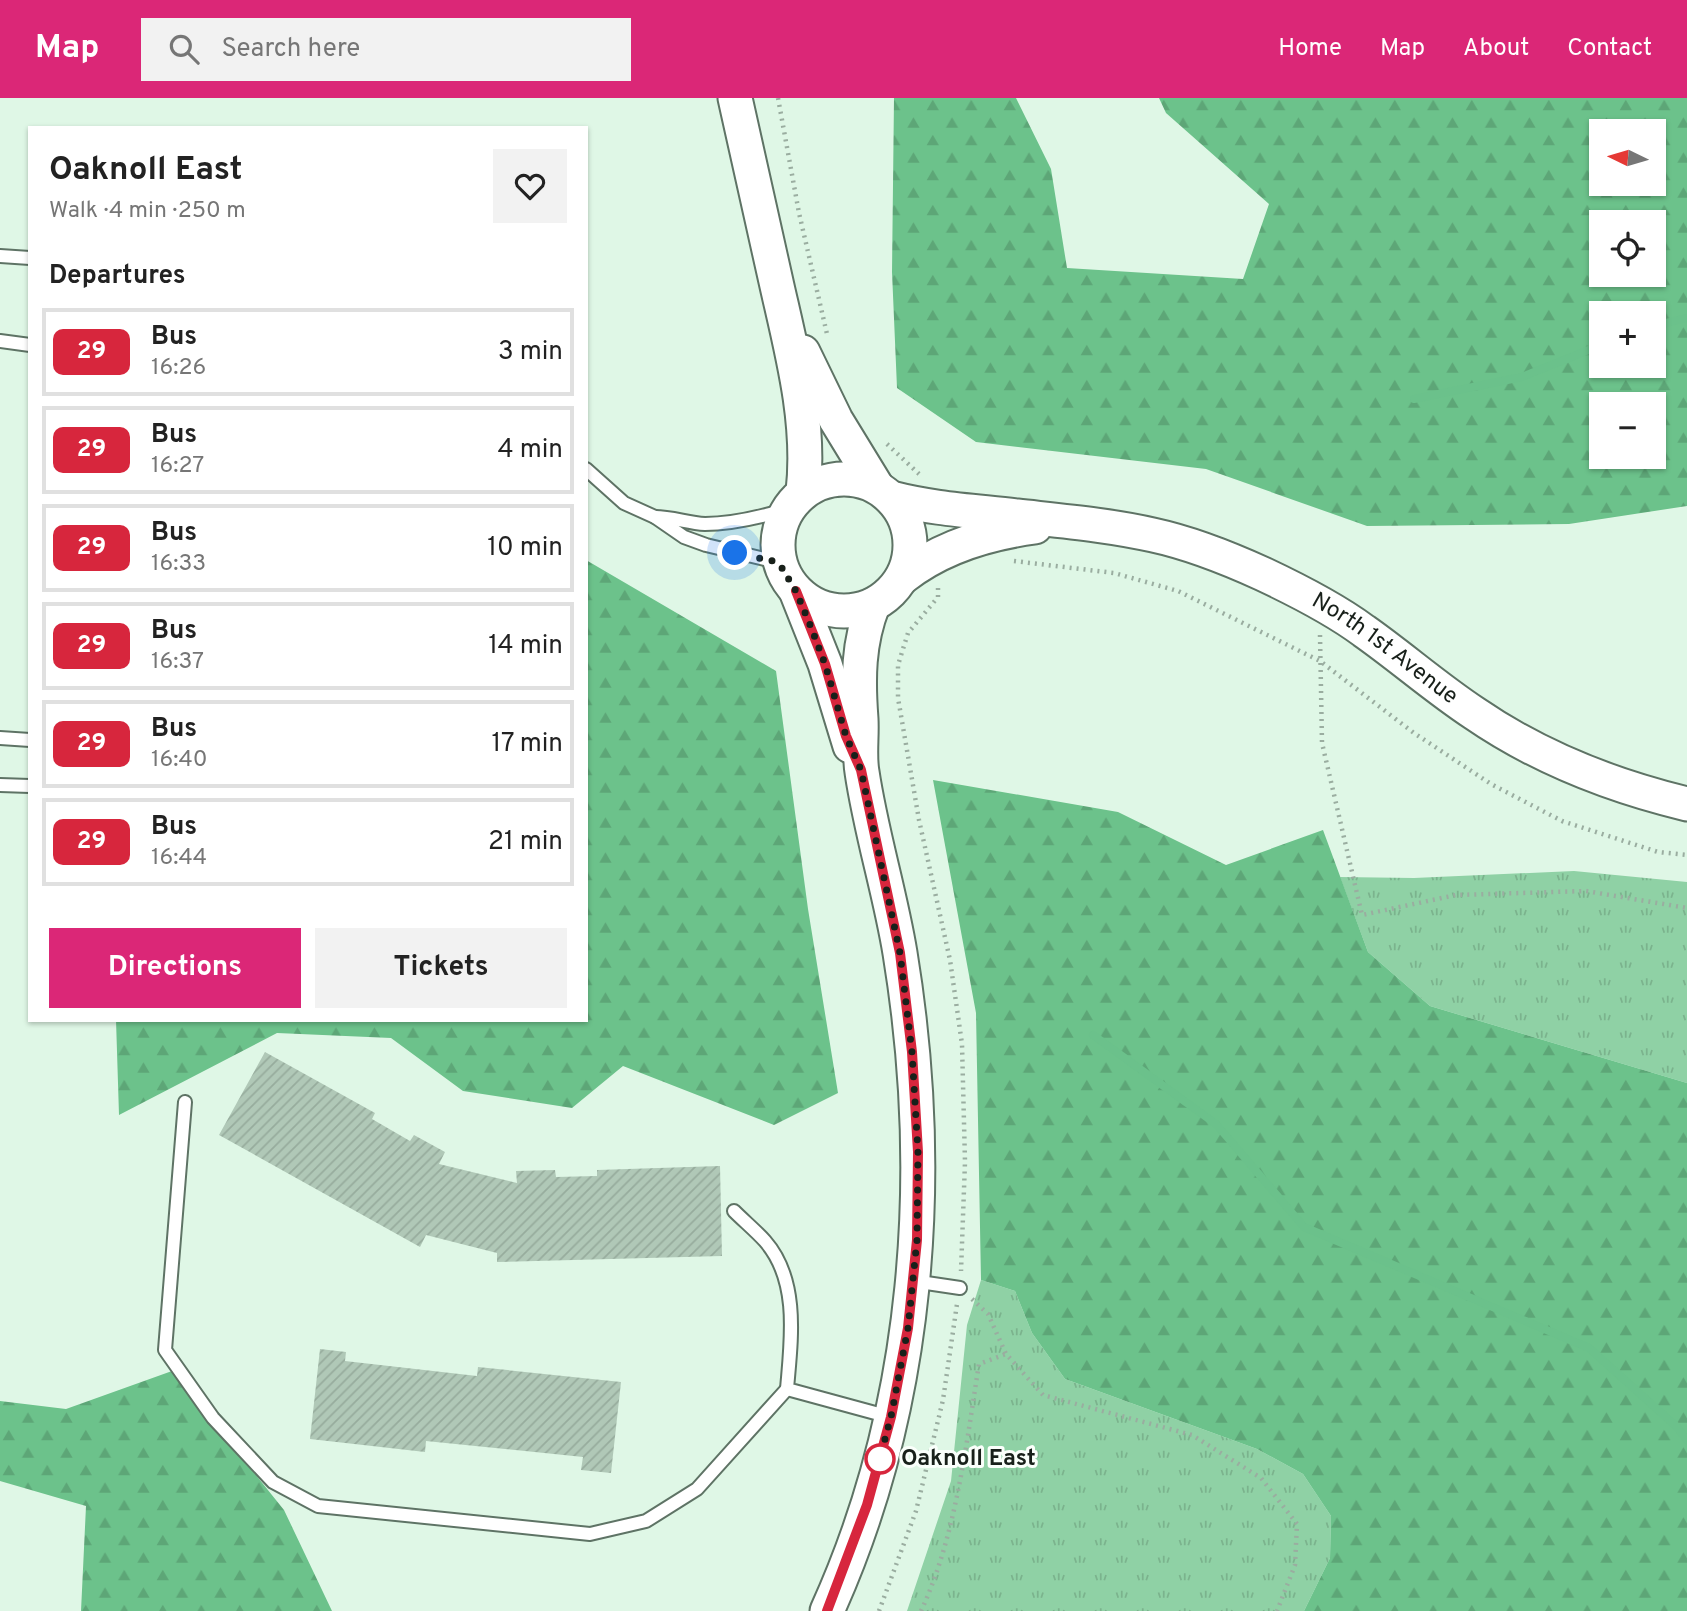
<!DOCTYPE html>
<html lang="en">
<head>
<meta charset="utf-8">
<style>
	:root { --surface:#fff; --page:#f2f2f2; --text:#222; --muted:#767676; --line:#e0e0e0; --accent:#db2777 }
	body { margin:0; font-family:Overpass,sans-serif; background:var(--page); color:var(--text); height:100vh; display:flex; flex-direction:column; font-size:26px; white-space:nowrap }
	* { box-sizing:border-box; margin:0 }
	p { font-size:23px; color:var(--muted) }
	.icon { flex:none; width:38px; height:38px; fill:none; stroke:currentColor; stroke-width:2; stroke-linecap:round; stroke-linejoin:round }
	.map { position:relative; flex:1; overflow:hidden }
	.side { position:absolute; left:28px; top:28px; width:560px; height:896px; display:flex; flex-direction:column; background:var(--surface); border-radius:0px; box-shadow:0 2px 5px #0004 }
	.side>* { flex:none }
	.badge { padding:0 14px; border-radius:10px; font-size:24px; line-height:46px }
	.needle { width:46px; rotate:275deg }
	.fabs { position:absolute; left:1589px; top:21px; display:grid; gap:14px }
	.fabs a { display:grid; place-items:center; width:77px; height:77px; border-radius:0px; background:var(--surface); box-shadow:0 2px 5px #0004; font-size:35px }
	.you { position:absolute; width:35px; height:35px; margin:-18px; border:5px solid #fff; border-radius:50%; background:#1a73e8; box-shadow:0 0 0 10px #1a73e833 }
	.map>.badge { position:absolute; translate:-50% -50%; box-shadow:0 0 0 4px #fff }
	h2 { padding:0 21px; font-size:26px; line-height:63px }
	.round { display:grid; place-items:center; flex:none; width:74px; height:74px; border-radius:0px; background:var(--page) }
	.summary { display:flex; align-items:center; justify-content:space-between; height:119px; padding:0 21px }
	h1 { font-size:33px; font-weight:700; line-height:52px }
	.action { display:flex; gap:14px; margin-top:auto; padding:14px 21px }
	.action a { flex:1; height:80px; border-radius:0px; background:var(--accent); color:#fff; font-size:28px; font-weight:700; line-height:80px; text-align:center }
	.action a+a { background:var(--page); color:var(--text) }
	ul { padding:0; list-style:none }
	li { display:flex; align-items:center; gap:21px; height:88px; margin:0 14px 10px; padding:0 7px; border:4px solid var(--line); border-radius:0px }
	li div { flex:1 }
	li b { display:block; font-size:26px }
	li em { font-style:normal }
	li .badge { min-width:77px; font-weight:700; text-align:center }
	header { display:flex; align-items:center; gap:42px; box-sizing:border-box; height:98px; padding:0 35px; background:var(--accent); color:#fff }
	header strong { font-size:33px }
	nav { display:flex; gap:38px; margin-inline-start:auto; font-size:24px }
	.search { width:490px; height:63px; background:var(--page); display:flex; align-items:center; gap:18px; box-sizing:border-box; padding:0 24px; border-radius:0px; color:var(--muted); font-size:26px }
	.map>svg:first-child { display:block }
	.grass { fill:url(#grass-tufts) }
	.forest { fill:url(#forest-firs); fill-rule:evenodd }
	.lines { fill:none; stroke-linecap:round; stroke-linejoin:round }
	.stream { stroke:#6bc18b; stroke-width:8 }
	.building { fill:url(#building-hatch) }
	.service-casing { stroke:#5e7365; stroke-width:16 }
	.secondary-casing { stroke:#5e7365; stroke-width:37 }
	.path { stroke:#9aada0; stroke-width:4.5; stroke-dasharray:2 5; stroke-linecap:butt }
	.service { stroke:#fff; stroke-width:12 }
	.secondary { stroke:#fff; stroke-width:33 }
	.line-casing { stroke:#fff; stroke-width:16 }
	.line { stroke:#d7263d; stroke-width:10 }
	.walk { stroke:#18201a; stroke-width:7; stroke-dasharray:0 12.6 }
	.stop-dot { fill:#fff; stroke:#d7263d; stroke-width:3.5 }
	.labels { text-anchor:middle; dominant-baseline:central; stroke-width:6; stroke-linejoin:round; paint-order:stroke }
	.street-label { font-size:23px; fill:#18201a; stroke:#fafffb }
	.stop-label { font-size:23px; font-weight:bold; fill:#18201a; stroke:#fafffb; text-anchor:start }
</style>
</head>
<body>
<header>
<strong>Map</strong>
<div class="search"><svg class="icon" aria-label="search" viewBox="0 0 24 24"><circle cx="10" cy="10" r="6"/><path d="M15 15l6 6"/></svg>Search here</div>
<nav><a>Home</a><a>Map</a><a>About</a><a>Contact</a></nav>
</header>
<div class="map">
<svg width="1687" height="1513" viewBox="0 0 1687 1513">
	<defs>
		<pattern id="grass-tufts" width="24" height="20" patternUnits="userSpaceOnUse" patternTransform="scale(1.75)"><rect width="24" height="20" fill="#8fd1a5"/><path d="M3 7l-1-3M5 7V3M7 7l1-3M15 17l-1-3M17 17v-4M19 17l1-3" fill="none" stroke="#7bb38d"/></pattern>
		<pattern id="forest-firs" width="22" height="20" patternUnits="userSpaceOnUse" patternTransform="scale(1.75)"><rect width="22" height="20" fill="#6cc28b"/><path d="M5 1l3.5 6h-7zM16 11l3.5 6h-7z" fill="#5da677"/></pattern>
		<pattern id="building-hatch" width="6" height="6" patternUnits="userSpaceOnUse" patternTransform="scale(1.75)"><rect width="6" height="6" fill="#b0c8b7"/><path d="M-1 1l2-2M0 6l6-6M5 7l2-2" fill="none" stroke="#97ac9d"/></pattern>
	</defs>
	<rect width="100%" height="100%" fill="#dff7e6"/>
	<!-- grass -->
	<g class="grass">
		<polygon points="1574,773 1687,784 1687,985 1430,908 1368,854 1340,779 1414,780"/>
		<polygon points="981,1182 1015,1193 1032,1235 1065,1281 1257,1351 1303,1376 1331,1418 1330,1460 1304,1513 907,1513 951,1383 967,1227"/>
	</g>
	<!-- forest -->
	<g class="forest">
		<path d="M 894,0 L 1016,0 L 1051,71 L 1067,170 L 1243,181 L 1269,106 L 1166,15 L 1159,0 L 1687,0 L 1687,408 L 1569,426 L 1367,428 L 1206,371 L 976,344 L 897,290 L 892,174 ZM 1601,33 L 1654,33 L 1654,86 L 1601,86 ZM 1601,124 L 1654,124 L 1654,177 L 1601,177 ZM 1654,215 L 1654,268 L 1601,268 L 1601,215 ZM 1601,306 L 1654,306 L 1654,359 L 1601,359 Z"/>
		<polygon points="586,462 776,573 808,811 838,995 774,1027 623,968 572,1010 463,993 391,940 277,935 119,1017 116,922 586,922"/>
		<polygon points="933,682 1118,714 1226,767 1323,732 1368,854 1430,908 1687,985 1687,1513 1304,1513 1330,1460 1331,1418 1303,1376 1257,1351 1065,1281 1032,1235 1015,1193 981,1182 976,915"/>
		<polygon points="172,1273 284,1412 332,1513 81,1513 86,1408 0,1383 0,1303 66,1311"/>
	</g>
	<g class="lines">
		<!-- stream -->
		<g class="stream">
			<polyline points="1654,228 1687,220"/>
			<polyline points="1414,301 1522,279 1601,247"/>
			<polyline points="1093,937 1216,1026 1304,1129 1589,1250 1677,1329 1687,1342"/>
		</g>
	</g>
	<!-- building -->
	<g class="building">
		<polygon points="265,954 375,1015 372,1021 410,1043 414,1037 445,1054 439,1066 517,1085 516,1073 555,1072 556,1079 597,1078 597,1072 720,1068 722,1158 497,1164 497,1155 426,1137 420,1149 219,1037"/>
		<polygon points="320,1251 346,1254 345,1263 477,1278 478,1269 621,1284 611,1375 581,1372 583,1359 426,1343 425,1354 310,1341"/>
	</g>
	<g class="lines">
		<!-- service casing -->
		<g class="service-casing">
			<g id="service">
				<polyline points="0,158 30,160"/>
				<polyline points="0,243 30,247"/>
				<polyline points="586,371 624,405 655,419 684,439 706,447 773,463 782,470"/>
				<path d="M 655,419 C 672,419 688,425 705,426 C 733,426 761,419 788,411"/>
				<polyline points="0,640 30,642"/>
				<polyline points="0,687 30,688"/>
				<polyline points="185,1004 165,1252 213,1320 273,1384 318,1408 590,1436 646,1423 697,1391 787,1291"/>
				<path d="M 734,1113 C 744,1123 756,1133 765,1143 C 800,1183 791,1243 787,1291 L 890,1319"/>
				<polyline points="913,1183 960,1190"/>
			</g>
		</g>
		<!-- secondary casing -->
		<g class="secondary-casing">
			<g id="secondary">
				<path d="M 735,0 C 749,63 763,125 777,188 C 792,254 811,325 803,394"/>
				<polyline points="803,254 836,322 877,389"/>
				<circle cx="844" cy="447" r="66"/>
				<path id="s1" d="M 891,400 C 933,411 974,413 1017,418 C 1062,423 1109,427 1153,437 C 1190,445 1228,460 1263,476 C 1297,492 1333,510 1364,533 C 1401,559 1436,590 1474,615 C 1538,659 1612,688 1687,706"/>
				<path d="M 903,479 C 940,450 989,435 1035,429"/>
				<polyline points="796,493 825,566 850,648"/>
				<path d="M 827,1513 C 920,1308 936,1075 900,855 C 890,794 871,735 862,674 C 859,657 862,639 861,621 C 858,581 858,545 873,507"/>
			</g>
		</g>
		<!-- path -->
		<g class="path">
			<polyline points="778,0 799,115 827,236"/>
			<polyline points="887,346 919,376"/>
			<polyline points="1014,463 1114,475 1178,493 1320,563 1414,635 1491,686 1562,723 1658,754 1687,757"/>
			<polyline points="938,490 938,499 908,535 898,567 898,600 919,722 950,862 962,946 965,1064 961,1173"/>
			<polyline points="1320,537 1322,645 1362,817 1456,797 1586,793 1687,810"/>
			<polyline points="972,1201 988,1216 1006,1256 1043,1297 1192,1337 1261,1380 1297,1426 1295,1467 1277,1513"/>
			<polyline points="879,1513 916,1413 943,1302 957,1206"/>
			<path d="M 921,1513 C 956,1438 966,1347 979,1266 L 1006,1256"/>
		</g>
		<!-- service -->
		<use href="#service" class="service"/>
		<!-- secondary -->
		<use href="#secondary" class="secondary"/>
	</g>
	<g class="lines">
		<!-- line casing -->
		<g class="line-casing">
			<polyline id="line" points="796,493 825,566 846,638 861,672 900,855 912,954 918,1054 917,1142 908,1230 891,1319 867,1407 827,1513"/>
		</g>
		<!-- line -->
		<use href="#line" class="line"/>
		<!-- walk -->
		<polyline class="walk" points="735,455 773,463 782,470 796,493 811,529 825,566 846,638 861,672 900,855 912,954 918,1054 917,1142 908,1230 891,1319 879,1363 880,1361"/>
	</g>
	<!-- markers -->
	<circle class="stop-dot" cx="880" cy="1361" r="14"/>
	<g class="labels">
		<!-- street labels -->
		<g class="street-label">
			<text stroke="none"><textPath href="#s1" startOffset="525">North 1st Avenue</textPath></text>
		</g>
		<!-- stop labels -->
		<g class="stop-label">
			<text x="901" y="1361">Oaknoll East</text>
		</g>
	</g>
</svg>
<div class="fabs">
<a><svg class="needle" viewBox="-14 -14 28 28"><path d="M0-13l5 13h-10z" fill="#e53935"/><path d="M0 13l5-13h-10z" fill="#767676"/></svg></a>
<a><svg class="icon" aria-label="locate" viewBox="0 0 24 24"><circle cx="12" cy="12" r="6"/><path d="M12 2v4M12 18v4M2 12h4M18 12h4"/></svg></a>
<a>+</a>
<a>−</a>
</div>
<div class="you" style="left:735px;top:455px"></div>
<section class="side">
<div class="summary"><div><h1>Oaknoll East</h1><p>Walk · 4 min · 250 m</p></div><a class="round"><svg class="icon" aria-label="heart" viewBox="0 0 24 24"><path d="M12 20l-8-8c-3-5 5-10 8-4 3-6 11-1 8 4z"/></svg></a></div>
<h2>Departures</h2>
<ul>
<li><span class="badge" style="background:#d7263d;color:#fff">29</span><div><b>Bus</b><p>16:26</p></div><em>3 min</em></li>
<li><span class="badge" style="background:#d7263d;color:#fff">29</span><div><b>Bus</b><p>16:27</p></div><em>4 min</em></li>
<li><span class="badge" style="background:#d7263d;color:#fff">29</span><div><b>Bus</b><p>16:33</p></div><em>10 min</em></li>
<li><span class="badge" style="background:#d7263d;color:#fff">29</span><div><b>Bus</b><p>16:37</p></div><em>14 min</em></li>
<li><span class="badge" style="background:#d7263d;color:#fff">29</span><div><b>Bus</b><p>16:40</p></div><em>17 min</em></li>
<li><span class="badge" style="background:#d7263d;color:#fff">29</span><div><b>Bus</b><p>16:44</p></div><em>21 min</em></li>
</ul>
<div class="action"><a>Directions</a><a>Tickets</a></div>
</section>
</div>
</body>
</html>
